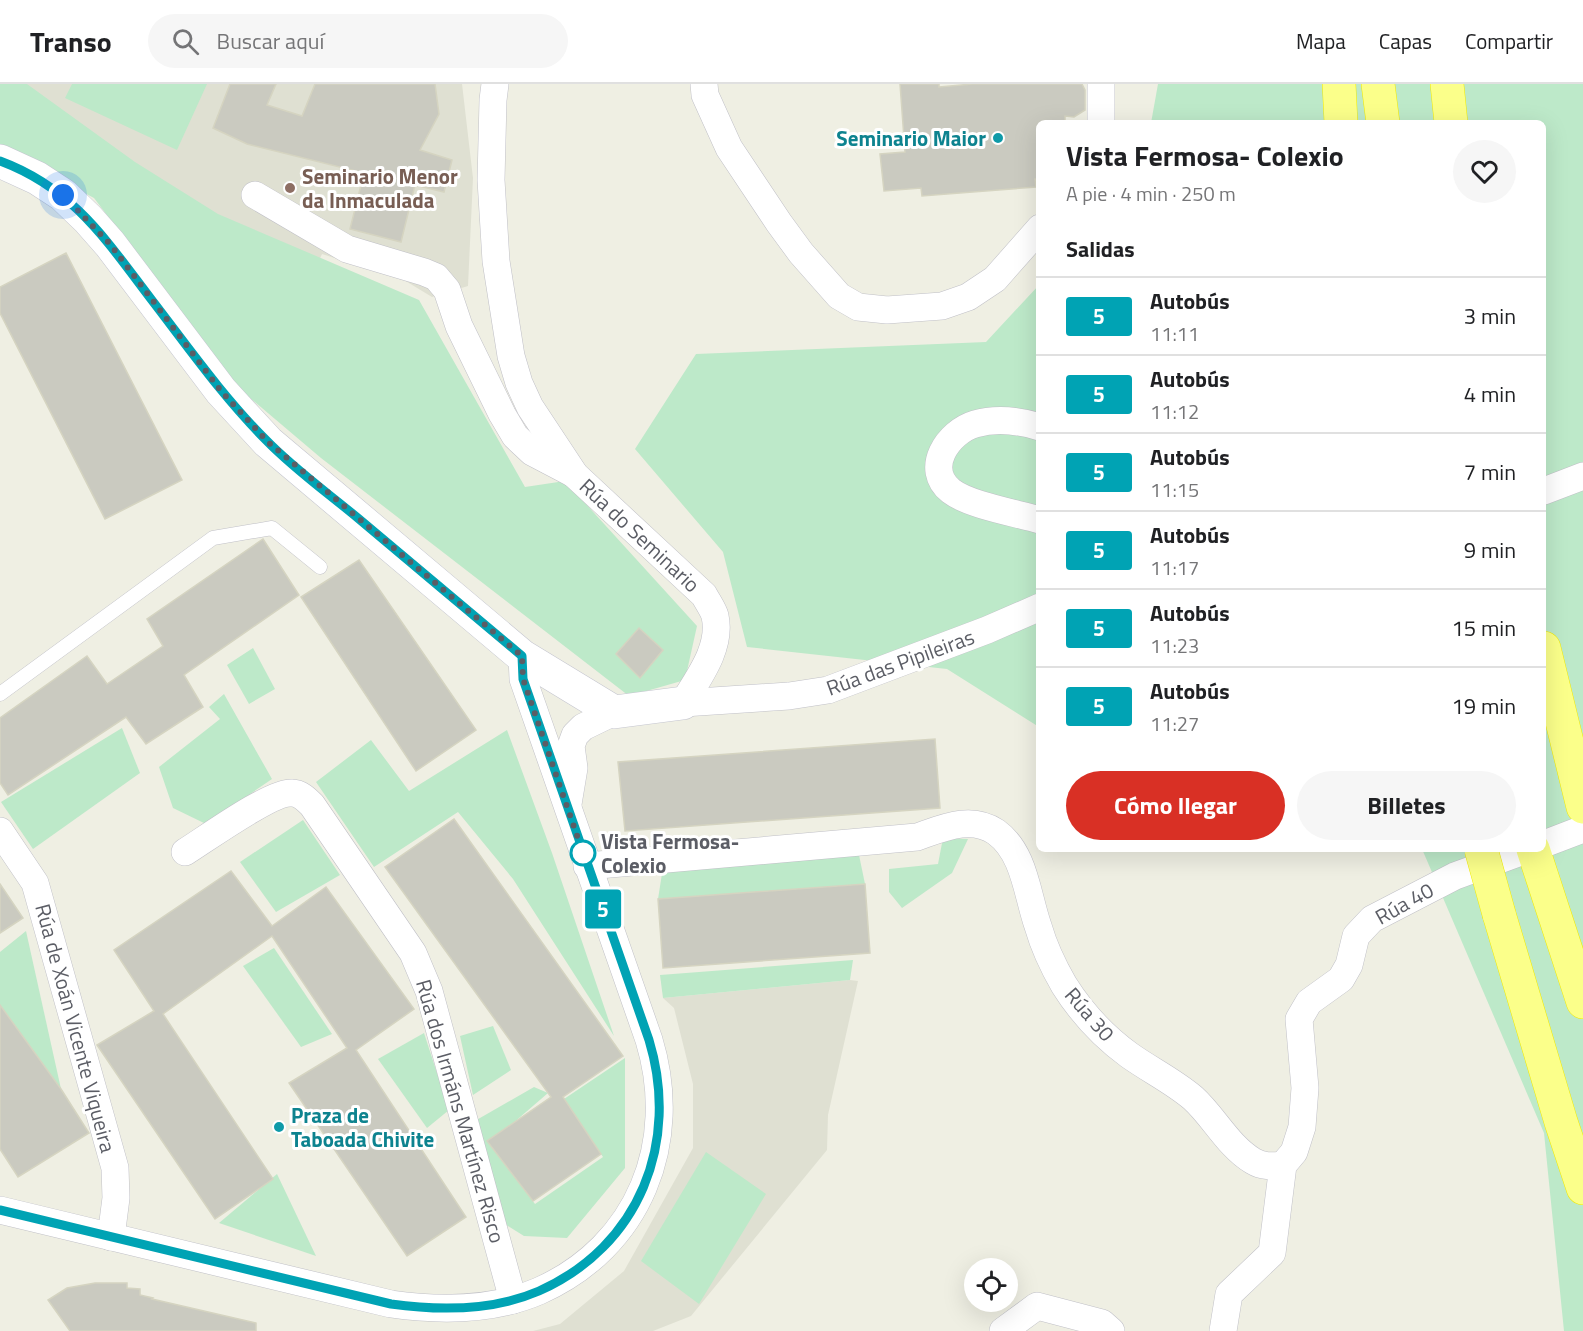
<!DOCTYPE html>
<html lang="es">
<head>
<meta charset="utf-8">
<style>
	:root { --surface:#fff; --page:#f6f6f6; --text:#202124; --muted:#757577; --line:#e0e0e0; --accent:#d93025 }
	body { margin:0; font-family:"Titillium Web",sans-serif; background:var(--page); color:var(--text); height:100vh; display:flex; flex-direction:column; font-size:22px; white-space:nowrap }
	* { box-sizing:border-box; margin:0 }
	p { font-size:20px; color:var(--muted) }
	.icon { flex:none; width:33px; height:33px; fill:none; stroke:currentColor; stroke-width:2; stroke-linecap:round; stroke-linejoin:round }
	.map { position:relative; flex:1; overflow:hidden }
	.panel { position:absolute; left:1036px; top:36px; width:510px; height:732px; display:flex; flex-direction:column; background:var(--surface); border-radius:9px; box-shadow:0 6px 24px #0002 }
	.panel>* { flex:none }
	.badge { padding:0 12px; border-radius:4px; font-size:21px; line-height:39px }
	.fabs { position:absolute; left:964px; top:1174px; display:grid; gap:12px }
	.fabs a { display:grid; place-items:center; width:54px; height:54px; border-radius:50%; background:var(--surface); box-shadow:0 6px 24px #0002; font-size:30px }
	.you { position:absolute; width:30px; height:30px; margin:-15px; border:4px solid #fff; border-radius:50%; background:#1a73e8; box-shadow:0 0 0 9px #1a73e833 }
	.map>.badge { position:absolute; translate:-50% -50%; box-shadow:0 0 0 3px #fff }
	h2 { padding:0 30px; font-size:22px; line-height:54px }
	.round { display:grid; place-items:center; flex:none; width:63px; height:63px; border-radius:32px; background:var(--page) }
	.headline { display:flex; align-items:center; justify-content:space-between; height:102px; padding:0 30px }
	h1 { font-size:28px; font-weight:700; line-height:45px }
	.cta { display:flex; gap:12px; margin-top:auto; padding:12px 30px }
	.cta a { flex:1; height:69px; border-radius:36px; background:var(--accent); color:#fff; font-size:24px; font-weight:700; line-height:69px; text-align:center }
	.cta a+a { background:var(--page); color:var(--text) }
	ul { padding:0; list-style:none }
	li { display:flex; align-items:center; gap:18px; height:78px; padding:0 30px; border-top:2px solid var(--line) }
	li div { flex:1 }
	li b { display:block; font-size:22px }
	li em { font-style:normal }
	li .badge { min-width:66px; font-weight:700; text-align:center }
	header { display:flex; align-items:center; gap:36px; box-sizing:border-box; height:84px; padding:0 30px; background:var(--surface); border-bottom:2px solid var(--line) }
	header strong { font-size:28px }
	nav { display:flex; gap:33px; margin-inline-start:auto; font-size:21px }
	.search { width:420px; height:54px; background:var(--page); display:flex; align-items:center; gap:15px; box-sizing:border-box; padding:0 21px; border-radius:33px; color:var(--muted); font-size:22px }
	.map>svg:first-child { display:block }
	.education { fill:#dfe0d2 }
	.green { fill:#bde9c9 }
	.building { fill:#cacac0; stroke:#d5d4c1; stroke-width:1.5 }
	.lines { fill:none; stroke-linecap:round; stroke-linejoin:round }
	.lane-casing { stroke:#c0c0c7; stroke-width:15 }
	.street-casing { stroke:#c0c0c7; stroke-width:28 }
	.secondary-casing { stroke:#c4c5cf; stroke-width:34 }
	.highway-casing { stroke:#f2eb00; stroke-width:34 }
	.lane { stroke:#fff; stroke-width:14 }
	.street { stroke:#fff; stroke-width:27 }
	.secondary { stroke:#fff; stroke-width:33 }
	.highway { stroke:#fbff8a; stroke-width:33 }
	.highway-bridge-casing { stroke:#f2eb00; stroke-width:34; stroke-linecap:butt }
	.highway-bridge { stroke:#fbff8a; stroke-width:33 }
	.line-casing { stroke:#fff; stroke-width:14 }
	.line { stroke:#00a3b4; stroke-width:9 }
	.walk { stroke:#5b5d65; stroke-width:6; stroke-dasharray:0 10.8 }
	.culture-dot { fill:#0f9aa8; stroke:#fff; stroke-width:2 }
	.education-dot { fill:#8d6e63; stroke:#fff; stroke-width:2 }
	.stop-dot { fill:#fff; stroke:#00a3b4; stroke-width:3 }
	.labels { text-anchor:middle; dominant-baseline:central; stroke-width:6; stroke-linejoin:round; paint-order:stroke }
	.culture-label { font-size:21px; font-weight:bold; fill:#0d838f; stroke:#fff; text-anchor:end }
	.education-label { font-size:21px; font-weight:bold; fill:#785e54; stroke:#fff; text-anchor:start }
	.street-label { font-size:21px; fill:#5b5d65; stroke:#fff }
	.stop-label { font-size:21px; font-weight:bold; fill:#5b5d65; stroke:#fff; text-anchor:start }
</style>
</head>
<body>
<header>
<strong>Transo</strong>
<div class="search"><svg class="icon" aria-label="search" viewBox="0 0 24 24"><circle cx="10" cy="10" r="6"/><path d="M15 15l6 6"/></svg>Buscar aquí</div>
<nav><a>Mapa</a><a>Capas</a><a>Compartir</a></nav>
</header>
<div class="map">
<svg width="1583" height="1247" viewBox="0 0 1583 1247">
	<rect width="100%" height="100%" fill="#efefe3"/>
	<!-- education -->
	<g class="education">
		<polygon points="0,0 462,0 473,94 468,202 432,213 404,196 322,170 313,189"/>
		<polygon points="850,896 858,897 828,1031 827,1066 691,1232 653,1247 533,1247 560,1240 624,1187 693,1064 693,1000 674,924 663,914"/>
	</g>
	<!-- green -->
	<g class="green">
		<polygon points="0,0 27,0 135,78 218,130 419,216 525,403 565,397 697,542 685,596 629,612 321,374 237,303 94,114 0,64"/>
		<polygon points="72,0 207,0 177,66 65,14"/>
		<polygon points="1158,0 1583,0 1583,1247 1564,1247 1544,1049 1422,765 1544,765 1544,39 1151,39"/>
		<polygon points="1039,201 1039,643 947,585 747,563 723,468 635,365 696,270 986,258"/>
		<polygon points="253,564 275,605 249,620 227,581"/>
		<polygon points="224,610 272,695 206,740 173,724 159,683 220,635 209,623"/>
		<polygon points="122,644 140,689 33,765 1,718"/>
		<polygon points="507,646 552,769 614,952 513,795 458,728 374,783 316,698 371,656 409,707"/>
		<polygon points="303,736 340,791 276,828 240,778"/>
		<polygon points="943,754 968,755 952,789 902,824 889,808 889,785 938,780"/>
		<polygon points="859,771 865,800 658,815 663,783"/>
		<polygon points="26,847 61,1005 0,921 0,868"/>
		<polygon points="274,864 332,950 301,963 243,882"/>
		<polygon points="853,876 850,896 663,914 660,891"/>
		<polygon points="493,942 511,986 473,1011 460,952"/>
		<polygon points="424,949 449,1026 427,1044 378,975"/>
		<polygon points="625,974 625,1084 567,1154 524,1152 503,1139 473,1038 534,1003 548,1009 489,1060 535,1120 603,1073 564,1015"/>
		<polygon points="706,1068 766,1110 699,1220 641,1177"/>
		<polygon points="277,1090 316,1172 219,1139"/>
	</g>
	<!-- building -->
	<g class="building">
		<polygon points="230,0 276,0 267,21 302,32 315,0 435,0 439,30 420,66 452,76 444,108 415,101 401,158 350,145 364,89 247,60 213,44"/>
		<polygon points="900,0 939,0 939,3 972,0 1082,0 1085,6 1085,26 1074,33 1065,32 1065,39 1040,39 1040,95 1035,95 1036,103 922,112 921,104 884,107 880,70 905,68"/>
		<polygon points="66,169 182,396 105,435 0,229 0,203"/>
		<polygon points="263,455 299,511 184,591 203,623 146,660 126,633 8,711 0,699 0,634 87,572 107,600 163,562 147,535"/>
		<polygon points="359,476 476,646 416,687 301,513"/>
		<polygon points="639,544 663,566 640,594 616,570"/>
		<polygon points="935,655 940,724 625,747 618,678"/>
		<polygon points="454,735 623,972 563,1013 601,1070 533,1117 487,1057 551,1013 385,783"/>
		<polygon points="231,787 272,842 326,803 414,925 356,966 466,1133 407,1172 289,999 347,964 272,852 163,930 273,1095 215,1135 97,961 154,927 114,866"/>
		<polygon points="0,800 23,834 0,849"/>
		<polygon points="865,800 870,869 663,884 658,815"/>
		<polygon points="0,921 61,1005 89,1049 18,1093 0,1065"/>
		<polygon points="95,1199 127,1199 127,1204 140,1205 140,1211 153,1214 152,1215 256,1239 256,1247 70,1247 48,1216 67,1204"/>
	</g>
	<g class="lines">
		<!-- lane casing -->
		<g class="lane-casing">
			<polyline id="lane" points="0,610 213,454 272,444 320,483"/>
		</g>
		<!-- street casing -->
		<g class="street-casing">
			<g id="street">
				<path d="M 495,0 L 493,16 L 491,96 L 496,177 L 511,272 L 519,299 L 530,323 L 575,391 L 704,511 C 707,517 713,525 715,532 C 722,563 699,593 683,619"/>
				<polyline points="704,0 705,11 729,64 779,139 801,169 839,212 858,223 887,226 942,222 968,213 995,195 1040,144"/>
				<polyline points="1101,0 1101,39"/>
				<polyline points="255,111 347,165 424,188 436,193 447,206 459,242 502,330 515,352 532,368 574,390"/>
				<path d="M 1040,343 C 1020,337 996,334 975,340 C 948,348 923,385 951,407 C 969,421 1016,429 1040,436"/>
				<polyline points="1544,407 1583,392"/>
				<polyline points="683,619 789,612 828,606 987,546 1040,523"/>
				<polyline points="568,720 574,684 571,662 575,651 583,643 614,628"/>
				<polyline points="0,747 35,799 115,1084 116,1114 111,1153"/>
				<polyline points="1544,760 1583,745"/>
				<path d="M 185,768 C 206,755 272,707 292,709 C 300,709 306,715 312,721 L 413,869 L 429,907 L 513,1216"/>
				<path d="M 587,782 L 917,753 C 943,744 971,731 996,748 C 1025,769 1027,811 1038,842 C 1044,863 1053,882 1064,901 C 1081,928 1103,952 1129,971 C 1150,986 1173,997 1193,1014 C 1214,1033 1228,1062 1253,1077 C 1263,1083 1272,1082 1283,1081"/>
				<path d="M 0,1126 L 391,1220 C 440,1227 493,1227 539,1207 C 640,1162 680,1058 649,956 L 523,595 L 522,572"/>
				<polyline points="1003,1247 1037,1222 1102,1239 1111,1247"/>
				<polyline points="1223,1247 1229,1210 1272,1169 1283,1081 1294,1068 1302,1043 1305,1004 1299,935 1309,918 1341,895 1349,881 1356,852 1372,835 1455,792 1529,765"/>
			</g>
		</g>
		<!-- secondary casing -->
		<g class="secondary-casing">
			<polyline id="secondary" points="0,77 37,94 63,111 88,135 110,160 221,307 268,358 522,572 614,628 683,619"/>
		</g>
		<!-- highway casing -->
		<g class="highway-casing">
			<g id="highway">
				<polyline points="1339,0 1341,39"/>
				<polyline points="1378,0 1383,39"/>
				<polyline points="1447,0 1451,39"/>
				<polyline points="1544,564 1583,723"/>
				<polyline points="1533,765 1583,918"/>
				<polyline points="1499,830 1561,1038 1583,1104"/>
			</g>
		</g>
		<!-- lane -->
		<use href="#lane" class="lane"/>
		<!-- street -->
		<use href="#street" class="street"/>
		<!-- secondary -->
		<use href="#secondary" class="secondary"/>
		<!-- highway -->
		<use href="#highway" class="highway"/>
		<!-- highway-bridge casing -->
		<g class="highway-bridge-casing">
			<polyline id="highway-bridge" points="1481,765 1499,830"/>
		</g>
		<!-- highway-bridge -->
		<use href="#highway-bridge" class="highway-bridge"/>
	</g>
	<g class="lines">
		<!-- line casing -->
		<g class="line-casing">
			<path id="line" d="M 0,77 C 73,104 106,156 151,215 C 188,263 223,313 266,356 C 294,385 328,409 359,435 C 413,481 468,526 522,572 L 523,595 L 649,956 C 680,1058 640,1162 539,1207 C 493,1227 441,1227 391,1220 L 0,1126"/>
		</g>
		<!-- line -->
		<use href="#line" class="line"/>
		<!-- walk -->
		<polyline class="walk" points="63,111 110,160 221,307 268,358 522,572 523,595 583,769"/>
	</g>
	<!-- markers -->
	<g class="culture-dot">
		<circle cx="998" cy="54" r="6"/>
		<circle cx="279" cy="1043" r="6"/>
	</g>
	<circle class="education-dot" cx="290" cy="104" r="6"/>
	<circle class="stop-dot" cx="583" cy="769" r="12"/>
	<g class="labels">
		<!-- culture labels -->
		<g class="culture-label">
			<text x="986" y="54">Seminario Maior</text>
			<text x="291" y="1031" text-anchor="start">Praza de<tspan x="291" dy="24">Taboada Chivite</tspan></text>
		</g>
		<!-- education labels -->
		<g class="education-label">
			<text x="302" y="92">Seminario Menor<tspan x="302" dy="24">da Inmaculada</tspan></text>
		</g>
		<!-- street labels -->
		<g class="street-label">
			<text transform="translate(640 451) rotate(43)">Rúa do Seminario</text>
			<text transform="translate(900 578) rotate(-20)">Rúa das Pipileiras</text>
			<text transform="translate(1404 819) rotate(-29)">Rúa 40</text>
			<text transform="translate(1090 930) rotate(49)">Rúa 30</text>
			<text transform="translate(76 944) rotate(75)">Rúa de Xoán Vicente Viqueira</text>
			<text transform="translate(461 1027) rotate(74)">Rúa dos Irmáns Martínez Risco</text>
		</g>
		<!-- stop labels -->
		<g class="stop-label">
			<text x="601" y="757">Vista Fermosa-<tspan x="601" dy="24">Colexio</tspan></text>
		</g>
	</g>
</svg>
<div class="fabs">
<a><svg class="icon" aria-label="locate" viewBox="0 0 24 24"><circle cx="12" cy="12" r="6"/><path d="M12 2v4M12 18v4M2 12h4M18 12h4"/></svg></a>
</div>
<div class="you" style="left:63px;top:111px"></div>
<b class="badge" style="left:603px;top:825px;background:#00a3b4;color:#fff">5</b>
<section class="panel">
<div class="headline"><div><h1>Vista Fermosa- Colexio</h1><p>A pie · 4 min · 250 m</p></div><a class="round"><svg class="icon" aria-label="heart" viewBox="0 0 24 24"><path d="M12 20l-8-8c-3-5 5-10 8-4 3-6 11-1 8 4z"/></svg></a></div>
<h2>Salidas</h2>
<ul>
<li><span class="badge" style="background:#00a3b4;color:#fff">5</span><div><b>Autobús</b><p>11:11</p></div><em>3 min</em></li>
<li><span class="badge" style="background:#00a3b4;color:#fff">5</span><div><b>Autobús</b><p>11:12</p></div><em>4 min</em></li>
<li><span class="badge" style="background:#00a3b4;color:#fff">5</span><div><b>Autobús</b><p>11:15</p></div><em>7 min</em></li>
<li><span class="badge" style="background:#00a3b4;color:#fff">5</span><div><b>Autobús</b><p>11:17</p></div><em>9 min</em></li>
<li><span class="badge" style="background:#00a3b4;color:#fff">5</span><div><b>Autobús</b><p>11:23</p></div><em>15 min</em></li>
<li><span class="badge" style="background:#00a3b4;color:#fff">5</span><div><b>Autobús</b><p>11:27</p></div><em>19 min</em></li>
</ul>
<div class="cta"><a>Cómo llegar</a><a>Billetes</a></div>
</section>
</div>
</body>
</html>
